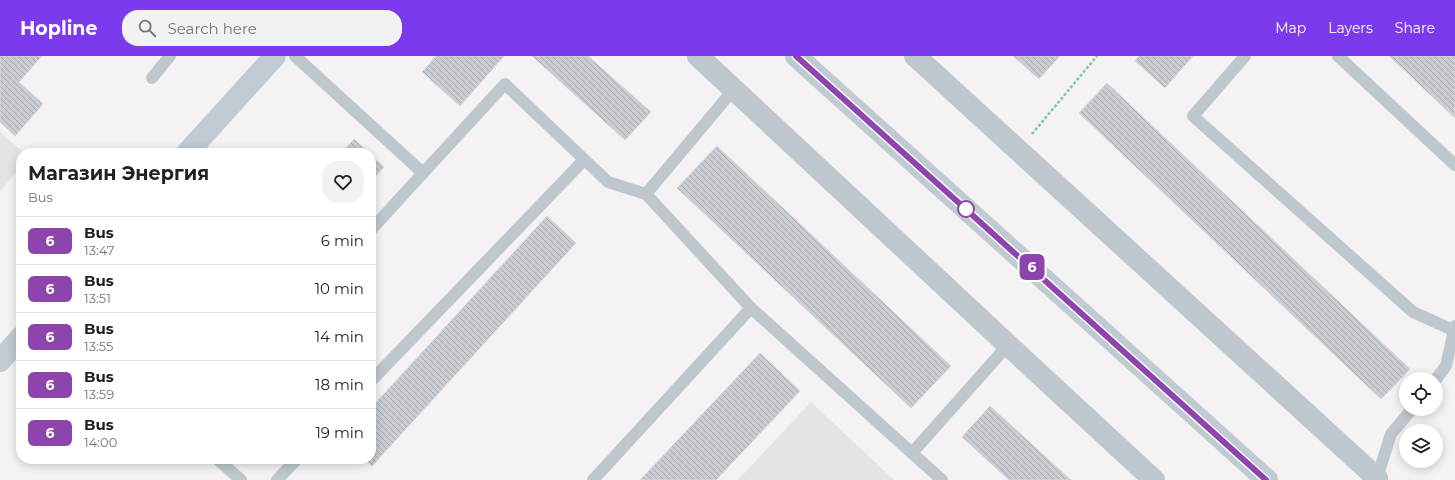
<!DOCTYPE html>
<html lang="en">
<head>
<meta charset="utf-8">
<style>
	:root { --surface:#fff; --page:#f2f2f2; --text:#222; --muted:#767676; --line:#e0e0e0; --accent:#7c3aed }
	body { margin:0; font-family:Montserrat,sans-serif; background:var(--page); color:var(--text); height:100vh; display:flex; flex-direction:column; font-size:15px; white-space:nowrap }
	* { box-sizing:border-box; margin:0 }
	p { font-size:13px; color:var(--muted) }
	.icon { flex:none; width:22px; height:22px; fill:none; stroke:currentColor; stroke-width:2; stroke-linecap:round; stroke-linejoin:round }
	.map { position:relative; flex:1; overflow:hidden }
	.drawer { position:absolute; left:16px; top:92px; width:360px; height:316px; display:flex; flex-direction:column; background:var(--surface); border-radius:16px; box-shadow:0 2px 10px #0003 }
	.drawer>* { flex:none }
	.badge { padding:0 8px; border-radius:6px; font-size:14px; line-height:26px }
	.fabs { position:absolute; left:1399px; top:316px; display:grid; gap:8px }
	.fabs a { display:grid; place-items:center; width:44px; height:44px; border-radius:50%; background:var(--surface); box-shadow:0 2px 10px #0003; font-size:20px }
	.map>.badge { position:absolute; translate:-50% -50%; box-shadow:0 0 0 2px #fff }
	.round { display:grid; place-items:center; flex:none; width:42px; height:42px; border-radius:16px; background:var(--page) }
	.overview { display:flex; align-items:center; justify-content:space-between; height:68px; padding:0 12px }
	h1 { font-size:19px; font-weight:700; line-height:30px }
	ul { padding:0; list-style:none }
	li { display:flex; align-items:center; gap:12px; height:48px; padding:0 12px; border-top:1px solid var(--line) }
	li div { flex:1 }
	li b { display:block; font-size:15px }
	li em { font-style:normal }
	li .badge { min-width:44px; font-weight:700; text-align:center }
	header { display:flex; align-items:center; gap:24px; box-sizing:border-box; height:56px; padding:0 20px; background:var(--accent); color:#fff }
	header strong { font-size:19px }
	nav { display:flex; gap:22px; margin-inline-start:auto; font-size:14px }
	.search { width:280px; height:36px; background:var(--page); display:flex; align-items:center; gap:10px; box-sizing:border-box; padding:0 14px; border-radius:16px; color:var(--muted); font-size:15px }
	.map>svg:first-child { display:block }
	.education { fill:#e5e3e3 }
	.building { fill:url(#building-back-hatch); stroke:#d6d9dc }
	.lines { fill:none; stroke-linecap:round; stroke-linejoin:round }
	.path { stroke:#7dcb9b; stroke-width:2.5; stroke-dasharray:3 2; stroke-linecap:butt }
	.lane { stroke:#bec7cd; stroke-width:12 }
	.street { stroke:#bec7cd; stroke-width:22 }
	.secondary { stroke:#bfcad2; stroke-width:22 }
	.line-casing { stroke:#fff; stroke-width:9 }
	.line { stroke:#8e44ad; stroke-width:6 }
	.stop-dot { fill:#fff; stroke:#8e44ad; stroke-width:2 }
</style>
</head>
<body>
<header>
<strong>Hopline</strong>
<div class="search"><svg class="icon" aria-label="search" viewBox="0 0 24 24"><circle cx="10" cy="10" r="6"/><path d="M15 15l6 6"/></svg>Search here</div>
<nav><a>Map</a><a>Layers</a><a>Share</a></nav>
</header>
<div class="map">
<svg width="1455" height="424" viewBox="0 0 1455 424">
	<defs>
		<pattern id="building-back-hatch" width="6" height="6" patternUnits="userSpaceOnUse"><rect width="6" height="6" fill="#c9cdd1"/><path d="M-1 5l2 2M0 0l6 6M5-1l2 2" fill="none" stroke="#a5a9ad"/></pattern>
	</defs>
	<rect width="100%" height="100%" fill="#f4f2f2"/>
	<!-- education -->
	<g class="education">
		<polygon points="0,76 24,97 21,97 21,111 0,135"/>
		<polygon points="811,346 894,424 738,424"/>
	</g>
	<!-- building -->
	<g class="building">
		<polygon points="0,0 42,0 19,26 43,48 15,80 0,66"/>
		<polygon points="436,0 504,0 460,50 422,16"/>
		<polygon points="532,0 588,0 651,56 625,84"/>
		<polygon points="1013,0 1060,0 1039,23"/>
		<polygon points="1139,0 1193,0 1165,32 1135,5"/>
		<polygon points="1389,0 1455,0 1455,62"/>
		<polygon points="1107,27 1410,313 1381,343 1079,57"/>
		<polygon points="354,83 369,97 342,97"/>
		<polygon points="717,90 951,310 911,352 677,132"/>
		<polygon points="371,99 384,111 371,125"/>
		<polygon points="547,160 576,187 372,410 365,403 371,403 371,352"/>
		<polygon points="760,297 800,335 716,424 640,424"/>
		<polygon points="990,350 1071,424 1009,424 962,381"/>
	</g>
	<g class="lines">
		<!-- path -->
		<polyline class="path" points="1032,78 1097,0"/>
		<!-- lane -->
		<g class="lane">
			<polyline points="295,0 423,117 371,174"/>
			<polyline points="1245,0 1193,60 1413,256 1455,275"/>
			<polyline points="1338,0 1455,109"/>
			<polyline points="152,22 170,0"/>
			<polyline points="423,117 505,28 608,126 646,138 734,33"/>
			<polyline points="646,138 751,252 912,397 1008,289"/>
			<polyline points="1436,323 1446,310 1455,270"/>
			<polyline points="371,325 584,104"/>
			<polyline points="912,397 942,424"/>
			<polyline points="217,403 241,424"/>
			<polyline points="277,424 297,403"/>
			<polyline points="593,424 751,252"/>
			<polyline points="1379,424 1377,422 1391,378 1412,353"/>
		</g>
		<!-- street -->
		<g class="street">
			<polyline points="698,0 1008,289 1154,424"/>
			<polyline points="915,0 1377,422 1376,424"/>
		</g>
		<!-- secondary -->
		<g class="secondary">
			<polyline points="796,0 1267,424"/>
			<polyline points="187,97 275,0"/>
			<polyline points="0,305 21,281"/>
		</g>
	</g>
	<g class="lines">
		<!-- line casing -->
		<g class="line-casing">
			<polyline id="line" points="796,0 1266,424"/>
		</g>
		<!-- line -->
		<use href="#line" class="line"/>
	</g>
	<!-- markers -->
	<circle class="stop-dot" cx="966" cy="153" r="8"/>
</svg>
<div class="fabs">
<a><svg class="icon" aria-label="locate" viewBox="0 0 24 24"><circle cx="12" cy="12" r="6"/><path d="M12 2v4M12 18v4M2 12h4M18 12h4"/></svg></a>
<a><svg class="icon" aria-label="layers" viewBox="0 0 24 24"><path d="M12 4l9 5-9 5-9-5zM3 14l9 5 9-5"/></svg></a>
</div>
<b class="badge" style="left:1032px;top:211px;background:#8e44ad;color:#fff">6</b>
<section class="drawer">
<div class="overview"><div><h1>Магазин Энергия</h1><p>Bus</p></div><a class="round"><svg class="icon" aria-label="heart" viewBox="0 0 24 24"><path d="M12 20l-8-8c-3-5 5-10 8-4 3-6 11-1 8 4z"/></svg></a></div>
<ul>
<li><span class="badge" style="background:#8e44ad;color:#fff">6</span><div><b>Bus</b><p>13:47</p></div><em>6 min</em></li>
<li><span class="badge" style="background:#8e44ad;color:#fff">6</span><div><b>Bus</b><p>13:51</p></div><em>10 min</em></li>
<li><span class="badge" style="background:#8e44ad;color:#fff">6</span><div><b>Bus</b><p>13:55</p></div><em>14 min</em></li>
<li><span class="badge" style="background:#8e44ad;color:#fff">6</span><div><b>Bus</b><p>13:59</p></div><em>18 min</em></li>
<li><span class="badge" style="background:#8e44ad;color:#fff">6</span><div><b>Bus</b><p>14:00</p></div><em>19 min</em></li>
</ul>
</section>
</div>
</body>
</html>
